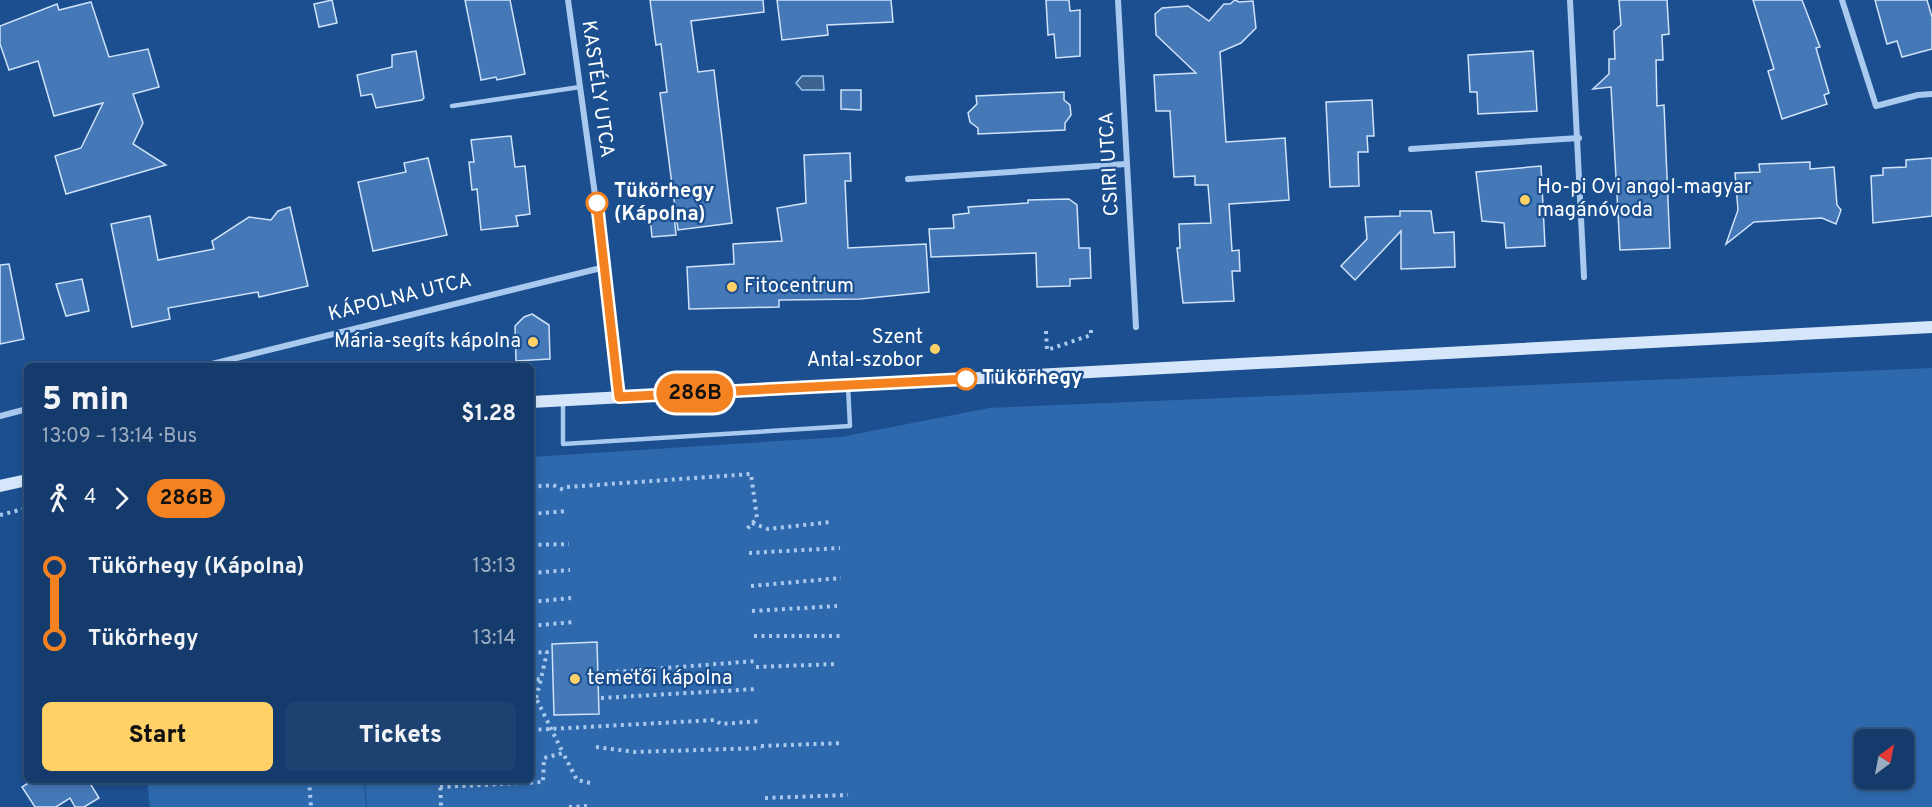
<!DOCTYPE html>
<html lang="en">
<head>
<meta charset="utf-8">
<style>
	:root { --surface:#143b6b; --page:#1d4271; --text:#f1f3f6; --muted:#9dadc1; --line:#33557e; --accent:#ffd166 }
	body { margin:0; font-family:Overpass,sans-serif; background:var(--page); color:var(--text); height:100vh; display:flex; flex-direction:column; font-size:22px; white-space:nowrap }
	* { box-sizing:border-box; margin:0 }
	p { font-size:20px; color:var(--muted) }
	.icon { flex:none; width:33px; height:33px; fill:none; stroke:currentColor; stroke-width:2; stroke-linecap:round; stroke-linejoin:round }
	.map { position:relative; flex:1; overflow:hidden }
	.side { position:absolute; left:24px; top:363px; width:510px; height:420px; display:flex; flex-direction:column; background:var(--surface); border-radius:9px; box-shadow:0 3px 9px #0003,0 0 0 2px var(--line) }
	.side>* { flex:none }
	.badge { padding:0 12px; border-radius:20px; font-size:21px; line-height:39px }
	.needle { width:39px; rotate:32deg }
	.fabs { position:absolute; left:1854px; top:729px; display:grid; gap:12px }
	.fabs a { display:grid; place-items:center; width:60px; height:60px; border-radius:9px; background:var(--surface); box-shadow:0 3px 9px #0003,0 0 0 2px var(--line); font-size:30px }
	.map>.badge { position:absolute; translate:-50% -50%; box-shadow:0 0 0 3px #fff }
	.legs { display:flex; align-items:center; gap:9px; height:66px; padding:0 18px; font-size:20px }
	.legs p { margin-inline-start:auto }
	.overview { display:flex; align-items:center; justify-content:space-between; height:102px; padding:0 18px }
	h1 { font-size:33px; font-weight:800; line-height:45px }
	.primary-button { display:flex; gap:12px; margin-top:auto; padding:12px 18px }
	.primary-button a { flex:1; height:69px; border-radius:9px; background:var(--accent); color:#111; font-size:24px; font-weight:800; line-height:69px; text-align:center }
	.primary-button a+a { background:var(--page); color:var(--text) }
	ul { padding:0 18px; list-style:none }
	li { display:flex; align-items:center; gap:21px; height:72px; font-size:22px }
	li i { display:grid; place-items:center; width:9px; height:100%; margin:0 8px; background:currentColor }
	li i::after { content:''; width:15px; height:15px; margin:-8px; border:4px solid; border-radius:50%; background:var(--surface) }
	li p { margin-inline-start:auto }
	li:first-child i { background:linear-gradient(#0000 50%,currentColor 0) }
	li:last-child i { background:linear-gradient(currentColor 50%,#0000 0) }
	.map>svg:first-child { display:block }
	.green { fill:#2e69ad; fill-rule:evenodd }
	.water { fill:#3c6290; stroke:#9cc4f0; stroke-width:1.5 }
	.building { fill:#4478b7; stroke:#cfe3fa; stroke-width:1.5 }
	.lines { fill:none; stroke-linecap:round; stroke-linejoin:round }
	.path { stroke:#a9c9ee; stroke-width:4; stroke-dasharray:3 4.5; stroke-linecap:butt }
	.lane { stroke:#a9c9ee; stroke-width:4.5 }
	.street { stroke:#a9c9ee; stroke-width:6 }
	.secondary { stroke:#d6e6fa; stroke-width:12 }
	.line-1-casing { stroke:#fff; stroke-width:14 }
	.line-1 { stroke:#f58220; stroke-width:9 }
	.poi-dot { fill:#ffd166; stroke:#1b4f8f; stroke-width:2 }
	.stop-1-dot { fill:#fff; stroke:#f58220; stroke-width:3 }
	.labels { text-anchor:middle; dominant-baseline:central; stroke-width:4.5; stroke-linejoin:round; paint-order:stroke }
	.street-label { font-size:20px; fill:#fff; stroke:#1b4f8f }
	.poi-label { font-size:20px; fill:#fff; stroke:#1b4f8f; text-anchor:start }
	.stop-label { font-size:20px; font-weight:bold; fill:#fff; stroke:#1b4f8f; text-anchor:start }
</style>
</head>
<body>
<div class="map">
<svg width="1932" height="807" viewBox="0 0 1932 807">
	<rect width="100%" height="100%" fill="#1b4f8f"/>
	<!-- green -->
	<g class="green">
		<path d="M 1932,368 L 1932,807 L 367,807 L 365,780 L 531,780 L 531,457 L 841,437 L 989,408 ZM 1864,740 L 1904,740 L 1904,778 L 1864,778 Z"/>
		<polygon points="147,780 364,780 366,807 150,807"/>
	</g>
	<!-- water -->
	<polygon class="water" points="802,76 823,76 824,90 802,90 796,83"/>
	<!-- building -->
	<g class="building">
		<polygon points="332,0 337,23 319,27 314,4"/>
		<polygon points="465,0 510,0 525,74 497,80 496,77 481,80"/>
		<polygon points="650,0 763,0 764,12 691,21 698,72 714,70 732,223 678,230 660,93 667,92 661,44 656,45"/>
		<polygon points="777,0 891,0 893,22 827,25 828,35 782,40"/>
		<polygon points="1046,0 1069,0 1070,11 1080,10 1080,56 1056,58 1054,34 1048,35"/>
		<polygon points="1235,0 1239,2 1253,1 1256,28 1241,43 1220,52 1226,142 1285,138 1289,200 1229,204 1232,251 1239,250 1240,271 1232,271 1234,301 1183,303 1177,248 1180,248 1179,224 1211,223 1208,185 1195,185 1195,176 1174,177 1170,111 1156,111 1154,75 1196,73 1156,35 1155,14 1162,8 1188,6 1209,21 1224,4 1230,4"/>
		<polygon points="1619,0 1667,0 1669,34 1662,35 1663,60 1656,60 1657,106 1664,105 1670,248 1620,250 1611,87 1593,89 1609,74 1609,59 1615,59 1614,31 1621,25"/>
		<polygon points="1753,0 1802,0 1820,47 1816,48 1829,93 1824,95 1827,104 1782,119 1768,71 1774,69"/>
		<polygon points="1875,0 1927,0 1932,17 1932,49 1902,57 1897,41 1887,44"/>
		<polygon points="91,2 109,57 148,49 159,87 133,94 143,123 133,144 166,165 66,194 55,156 81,148 103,103 54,116 38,61 9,70 0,44 0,26 57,4 59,10"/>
		<polygon points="416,51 424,98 422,100 376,108 372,94 361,96 357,75 392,67 392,55"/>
		<polygon points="1533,51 1537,111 1478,114 1477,92 1470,92 1468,55"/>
		<polygon points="841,90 861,90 861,110 841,109"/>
		<polygon points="1064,92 1064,100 1070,105 1071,115 1065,123 1065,130 978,134 978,128 970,122 968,113 977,104 976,96"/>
		<polygon points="1372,100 1374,136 1367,136 1368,152 1358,152 1359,186 1330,187 1326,102"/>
		<polygon points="511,136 515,167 525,166 530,214 516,216 518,226 481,230 477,189 472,190 469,162 474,162 471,140"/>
		<polygon points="850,153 851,181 845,181 848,248 926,244 929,292 860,299 779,300 779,307 689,309 687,267 734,264 733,244 782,241 777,208 806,203 804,155"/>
		<polygon points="428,158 447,235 373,251 358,182 406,172 404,163"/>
		<polygon points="1932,158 1932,216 1873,223 1871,176 1883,175 1883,168 1906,167 1906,160"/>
		<polygon points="1810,162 1810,169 1834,167 1837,205 1841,210 1836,224 1822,218 1754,222 1726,244 1738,210 1735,173 1760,172 1759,164"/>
		<polygon points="1541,166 1545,246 1506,248 1504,223 1482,221 1476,172"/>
		<polygon points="1069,199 1077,205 1079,248 1090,248 1091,278 1070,279 1070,286 1037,287 1036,253 931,257 929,229 954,228 953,215 969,213 968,207 1028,203 1028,200"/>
		<polygon points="290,207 308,286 259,297 258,292 168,308 170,319 132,327 111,224 150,216 158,260 214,249 212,241 249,217 271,220 278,211"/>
		<polygon points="1400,211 1431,211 1434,233 1454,232 1455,267 1401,269 1401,231 1355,280 1341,266 1367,239 1365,217 1400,216"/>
		<polygon points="674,215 676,235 652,237 650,217"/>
		<polygon points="9,264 24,339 0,344 0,265"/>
		<polygon points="82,279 89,311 66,316 56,284"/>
		<polygon points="532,314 549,325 550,359 516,361 515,326 524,317"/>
		<polygon points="597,642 599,714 554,715 552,644"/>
		<polygon points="33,780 99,780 91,785 99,798 84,807 75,807 70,798 56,807 35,807 22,787"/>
	</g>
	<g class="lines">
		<!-- path -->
		<g class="path">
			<polyline points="1046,331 1047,350 1091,335 1091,329"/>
			<polyline points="531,487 553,485 566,491"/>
			<polyline points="567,487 751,474 757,518 747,529"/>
			<polyline points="531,514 567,511"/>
			<polyline points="0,515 27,508"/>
			<polyline points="752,523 768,529 831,522"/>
			<polyline points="531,545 569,544"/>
			<polyline points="749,553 840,548"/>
			<polyline points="531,573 570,570"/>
			<polyline points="751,586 841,578"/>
			<polyline points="531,602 571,598"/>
			<polyline points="752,611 837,606"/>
			<polyline points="531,626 573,622"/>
			<polyline points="754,636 841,636"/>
			<polyline points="531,653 547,652 541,679 531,680"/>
			<polyline points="756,667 836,664"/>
			<polyline points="601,673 756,661"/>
			<polyline points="536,698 541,679"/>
			<polyline points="601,698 757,689"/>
			<polyline points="531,699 536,698 563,753"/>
			<polyline points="531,730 715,720 721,724 760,721"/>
			<polyline points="761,746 843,743"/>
			<polyline points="596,747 635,752 761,748"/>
			<polyline points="309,780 311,807"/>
			<polyline points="440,780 441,807"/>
			<polyline points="440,787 543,782 544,758 563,753 577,780 590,783"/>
			<polyline points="765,798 848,795"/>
			<polyline points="569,807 589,806"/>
		</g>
		<!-- lane -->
		<g class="lane">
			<polyline points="452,106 580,87"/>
			<polyline points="563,403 563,444 850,426 848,386"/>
		</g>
		<!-- street -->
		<g class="street">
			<polyline points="568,0 605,267 619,397"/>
			<polyline points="1118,0 1136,327"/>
			<polyline points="1570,0 1584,277"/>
			<polyline points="1842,0 1876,106 1918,95 1932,94"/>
			<polyline points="1411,149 1579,138"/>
			<polyline points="908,179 1126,164"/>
			<polyline points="204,366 605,267"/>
			<polyline points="0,416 27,409"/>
		</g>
		<!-- secondary -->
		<g class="secondary">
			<polyline points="531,402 1932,327"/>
			<polyline points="0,486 27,480"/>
		</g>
	</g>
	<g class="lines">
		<!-- line-1 casing -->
		<g class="line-1-casing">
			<polyline id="line-1" points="597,203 619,397 966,379"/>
		</g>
		<!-- line-1 -->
		<use href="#line-1" class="line-1"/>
	</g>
	<!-- markers -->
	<g class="poi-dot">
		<circle cx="1525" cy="200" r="6"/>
		<circle cx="732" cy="287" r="6"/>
		<circle cx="533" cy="342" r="6"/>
		<circle cx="935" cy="349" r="6"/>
		<circle cx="575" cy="679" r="6"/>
	</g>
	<g class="stop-1-dot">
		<circle cx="597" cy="203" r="10"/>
		<circle cx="966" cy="379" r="10"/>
	</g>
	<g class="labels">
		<!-- street labels -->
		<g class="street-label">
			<text transform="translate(597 89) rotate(82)">KASTÉLY UTCA</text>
			<text transform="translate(1110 164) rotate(-93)">CSIRI UTCA</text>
			<text transform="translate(400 298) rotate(-14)">KÁPOLNA UTCA</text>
		</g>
		<!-- poi labels -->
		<g class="poi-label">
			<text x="1537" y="188">Ho-pi Ovi angol-magyar<tspan x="1537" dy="23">magánóvoda</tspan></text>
			<text x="744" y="287">Fitocentrum</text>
			<text x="923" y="338" text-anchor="end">Szent<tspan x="923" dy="23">Antal-szobor</tspan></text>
			<text x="521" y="342" text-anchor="end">Mária-segíts kápolna</text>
			<text x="587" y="679">temetői kápolna</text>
		</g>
		<!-- stop labels -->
		<g class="stop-label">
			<text x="614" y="192">Tükörhegy<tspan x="614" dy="23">(Kápolna)</tspan></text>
			<text x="982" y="379">Tükörhegy</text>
		</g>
	</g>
</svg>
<div class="fabs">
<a><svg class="needle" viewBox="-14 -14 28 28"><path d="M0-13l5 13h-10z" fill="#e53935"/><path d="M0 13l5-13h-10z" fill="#9dadc1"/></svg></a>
</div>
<b class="badge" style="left:695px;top:393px;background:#f58220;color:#111">286B</b>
<section class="side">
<div class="overview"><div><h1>5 min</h1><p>13:09 – 13:14 · Bus</p></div><b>$1.28</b></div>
<div class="legs"><svg class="icon" aria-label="walk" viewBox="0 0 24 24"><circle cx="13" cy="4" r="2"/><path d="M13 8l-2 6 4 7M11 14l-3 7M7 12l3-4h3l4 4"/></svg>4<svg class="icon" aria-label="forward" viewBox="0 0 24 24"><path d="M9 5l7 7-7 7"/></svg><b class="badge" style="background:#f58220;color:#111">286B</b></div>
<ul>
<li><i style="color:#f58220"></i><b>Tükörhegy (Kápolna)</b><p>13:13</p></li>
<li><i style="color:#f58220"></i><b>Tükörhegy</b><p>13:14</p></li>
</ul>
<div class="primary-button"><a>Start</a><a>Tickets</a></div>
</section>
</div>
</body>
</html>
